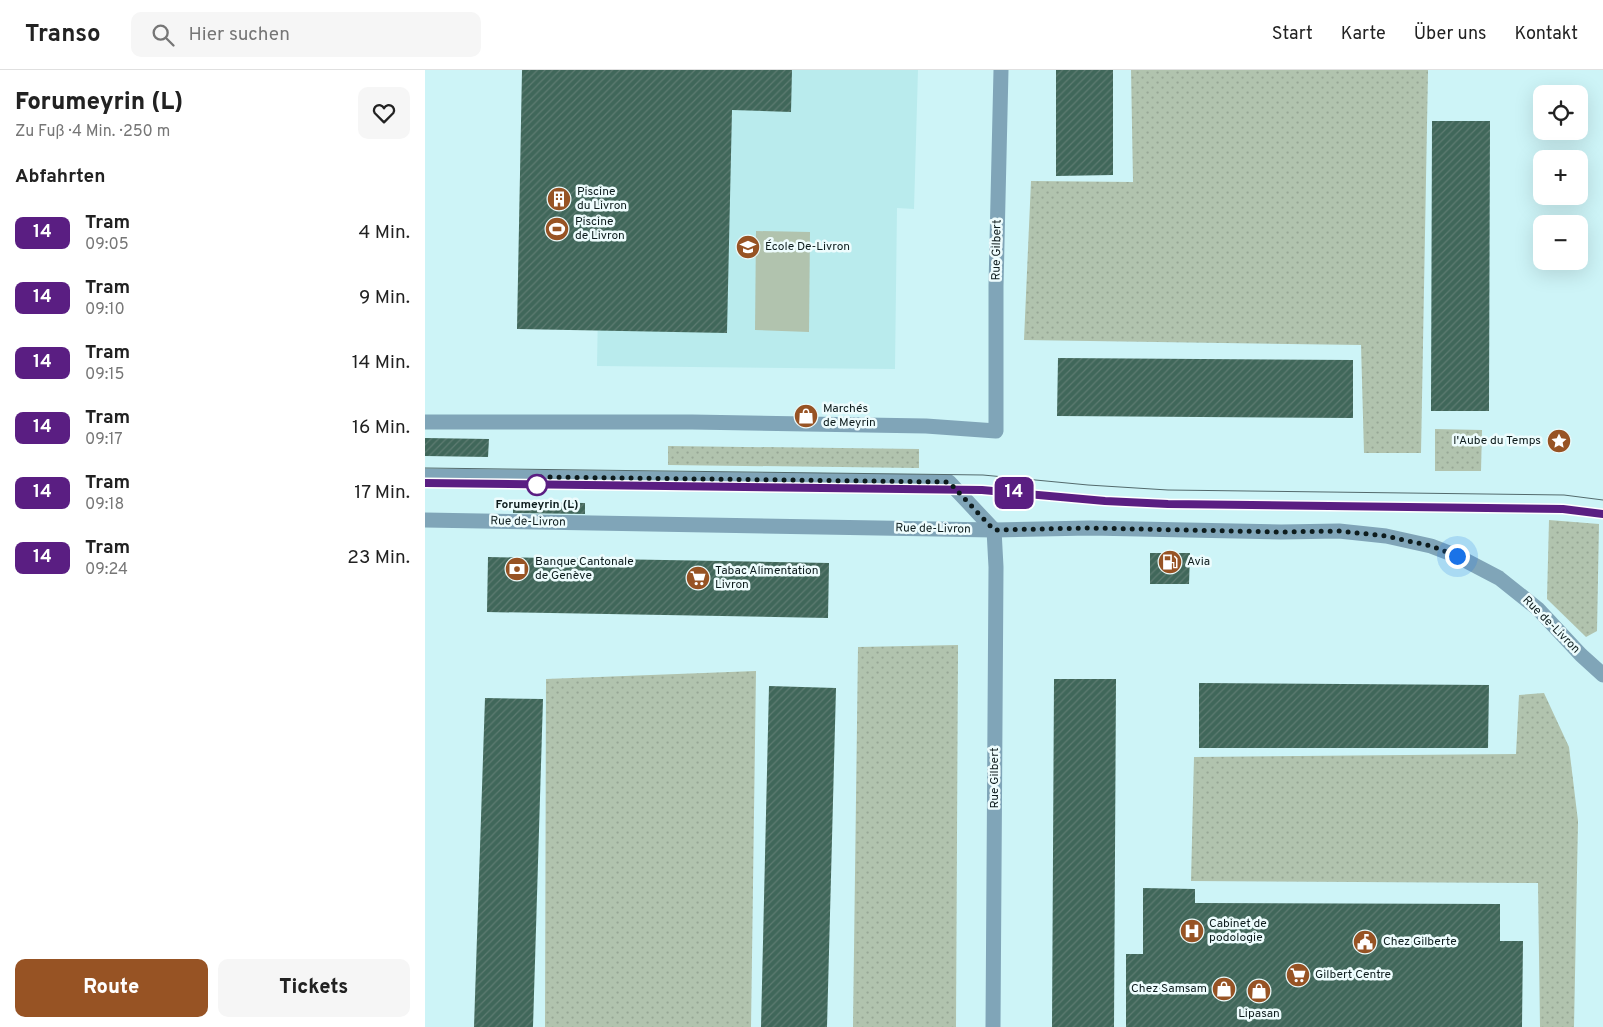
<!DOCTYPE html>
<html lang="de">
<head>
<meta charset="utf-8">
<style>
	:root { --surface:#fff; --page:#f6f6f6; --text:#222; --muted:#767676; --line:#e0e0e0; --accent:#975324 }
	body { margin:0; font-family:Overpass,sans-serif; background:var(--page); color:var(--text); height:100vh; display:flex; flex-direction:column; font-size:19px; white-space:nowrap }
	* { box-sizing:border-box; margin:0 }
	p { font-size:16px; color:var(--muted) }
	.icon { flex:none; width:28px; height:28px; fill:none; stroke:currentColor; stroke-width:2; stroke-linecap:round; stroke-linejoin:round }
	.map { position:relative; flex:1; overflow:hidden }
	.sheet { display:flex; flex-direction:column; background:var(--surface); width:425px }
	.sheet>* { flex:none }
	.badge { padding:0 10px; border-radius:8px; font-size:18px; line-height:32px }
	.buttons { position:absolute; left:1108px; top:15px; display:grid; gap:10px }
	.buttons a { display:grid; place-items:center; width:55px; height:55px; border-radius:10px; background:var(--surface); box-shadow:0 5px 20px #0002; font-size:25px }
	.you { position:absolute; width:25px; height:25px; margin:-12px; border:4px solid #fff; border-radius:50%; background:#1a73e8; box-shadow:0 0 0 8px #1a73e833 }
	.map>.badge { position:absolute; translate:-50% -50%; box-shadow:0 0 0 2px #fff }
	h2 { padding:0 15px; font-size:19px; line-height:45px }
	.round { display:grid; place-items:center; flex:none; width:52px; height:52px; border-radius:10px; background:var(--page) }
	.summary { display:flex; align-items:center; justify-content:space-between; height:85px; padding:0 15px }
	h1 { font-size:24px; font-weight:800; line-height:38px }
	.action { display:flex; gap:10px; margin-top:auto; padding:10px 15px }
	.action a { flex:1; height:58px; border-radius:10px; background:var(--accent); color:#fff; font-size:20px; font-weight:800; line-height:58px; text-align:center }
	.action a+a { background:var(--page); color:var(--text) }
	ul { padding:0; list-style:none }
	li { display:flex; align-items:center; gap:15px; height:65px; padding:0 15px }
	li div { flex:1 }
	li b { display:block; font-size:19px }
	li em { font-style:normal }
	li .badge { min-width:55px; font-weight:700; text-align:center }
	header { display:flex; align-items:center; gap:30px; box-sizing:border-box; height:70px; padding:0 25px; background:var(--surface); border-bottom:1px solid var(--line) }
	header strong { font-size:24px }
	nav { display:flex; gap:28px; margin-inline-start:auto; font-size:18px }
	.search { width:350px; height:45px; background:var(--page); display:flex; align-items:center; gap:12px; box-sizing:border-box; padding:0 18px; border-radius:10px; color:var(--muted); font-size:19px }
	main { display:flex; flex:1; min-height:0 }
	.map>svg:first-child { display:block }
	.built { fill:#b9ebed }
	.grass { fill:url(#grass-dots) }
	.garden { fill:#b1c3ae }
	.building { fill:url(#building-hatch) }
	.lines { fill:none; stroke-linecap:round; stroke-linejoin:round }
	.minor { stroke:#80a5b8; stroke-width:15 }
	.tram { stroke:#536a6c; stroke-width:1 }
	.line-casing { stroke:#fff; stroke-width:11 }
	.line { stroke:#5a1e82; stroke-width:8 }
	.walk { stroke:#0d1b1c; stroke-width:5; stroke-dasharray:0 9 }
	.stop-dot { fill:#fff; stroke:#5a1e82; stroke-width:2.5 }
	.labels { text-anchor:middle; dominant-baseline:central; stroke-width:5; stroke-linejoin:round; paint-order:stroke }
	.poi-label { font-size:12px; fill:#0d1b1c; stroke:#edfcfd; text-anchor:start }
	.street-label { font-size:12px; fill:#0d1b1c; stroke:#edfcfd }
	.stop-label { font-size:12px; font-weight:bold; fill:#0d1b1c; stroke:#edfcfd }
</style>
</head>
<body>
<header>
<strong>Transo</strong>
<div class="search"><svg class="icon" aria-label="search" viewBox="0 0 24 24"><circle cx="10" cy="10" r="6"/><path d="M15 15l6 6"/></svg>Hier suchen</div>
<nav><a>Start</a><a>Karte</a><a>Über uns</a><a>Kontakt</a></nav>
</header>
<main>
<section class="sheet">
<div class="summary"><div><h1>Forumeyrin (L)</h1><p>Zu Fuß · 4 Min. · 250 m</p></div><a class="round"><svg class="icon" aria-label="heart" viewBox="0 0 24 24"><path d="M12 20l-8-8c-3-5 5-10 8-4 3-6 11-1 8 4z"/></svg></a></div>
<h2>Abfahrten</h2>
<ul>
<li><span class="badge" style="background:#5a1e82;color:#fff">14</span><div><b>Tram</b><p>09:05</p></div><em>4 Min.</em></li>
<li><span class="badge" style="background:#5a1e82;color:#fff">14</span><div><b>Tram</b><p>09:10</p></div><em>9 Min.</em></li>
<li><span class="badge" style="background:#5a1e82;color:#fff">14</span><div><b>Tram</b><p>09:15</p></div><em>14 Min.</em></li>
<li><span class="badge" style="background:#5a1e82;color:#fff">14</span><div><b>Tram</b><p>09:17</p></div><em>16 Min.</em></li>
<li><span class="badge" style="background:#5a1e82;color:#fff">14</span><div><b>Tram</b><p>09:18</p></div><em>17 Min.</em></li>
<li><span class="badge" style="background:#5a1e82;color:#fff">14</span><div><b>Tram</b><p>09:24</p></div><em>23 Min.</em></li>
</ul>
<div class="action"><a>Route</a><a>Tickets</a></div>
</section>
<div class="map">
<svg width="1178" height="957" viewBox="0 0 1178 957">
	<defs>
		<pattern id="grass-dots" width="8" height="8" patternUnits="userSpaceOnUse" patternTransform="scale(1.25)"><rect width="8" height="8" fill="#b1c3ae"/><path d="M2 2h.1M6 6h.1" fill="none" stroke="#97a795" stroke-width="1.8" stroke-linecap="round"/></pattern>
		<pattern id="building-hatch" width="6" height="6" patternUnits="userSpaceOnUse" patternTransform="scale(1.25)"><rect width="6" height="6" fill="#40675a"/><path d="M-1 1l2-2M0 6l6-6M5 7l2-2" fill="none" stroke="#5e7c72"/></pattern>
	</defs>
	<rect width="100%" height="100%" fill="#cdf4f7"/>
	<!-- built -->
	<polygon class="built" points="177,0 493,0 489,139 472,138 470,299 172,296"/>
	<!-- grass -->
	<g class="grass">
		<polygon points="706,0 1003,0 996,383 939,383 936,275 599,270 606,111 708,112"/>
		<polygon points="1010,359 1057,360 1056,401 1010,401"/>
		<polygon points="243,376 494,379 494,398 243,395"/>
		<polygon points="1124,450 1174,454 1172,561 1161,567 1122,529"/>
		<polygon points="533,575 531,957 428,957 433,577"/>
		<polygon points="331,601 326,957 120,957 121,609"/>
		<polygon points="1119,623 1144,677 1153,751 1149,957 1115,957 1113,813 766,811 769,687 1091,684 1094,625"/>
	</g>
	<!-- garden -->
	<polygon class="garden" points="331,161 385,162 384,262 330,260"/>
	<!-- building -->
	<g class="building">
		<polygon points="97,0 367,0 366,42 307,40 302,263 92,259"/>
		<polygon points="631,0 688,0 688,105 631,106"/>
		<polygon points="1007,51 1065,51 1064,341 1006,341"/>
		<polygon points="633,288 928,290 928,348 632,346"/>
		<polygon points="0,368 64,369 63,387 0,386"/>
		<polygon points="88,432 160,433 160,444 88,443"/>
		<polygon points="725,483 765,483 764,514 725,514"/>
		<polygon points="63,487 404,493 403,548 62,542"/>
		<polygon points="629,609 691,609 689,957 627,957"/>
		<polygon points="774,613 1064,615 1063,678 774,678"/>
		<polygon points="344,616 411,618 402,957 336,957"/>
		<polygon points="60,628 118,629 108,957 49,957"/>
		<polygon points="718,818 770,819 770,833 1075,834 1075,871 1098,871 1097,957 701,957 701,884 718,884"/>
	</g>
	<g class="lines">
		<!-- minor -->
		<g class="minor">
			<polyline points="0,352 267,352 501,356 571,361 571,216 576,0"/>
			<polyline points="0,406 524,412 569,460"/>
			<polyline points="0,450 569,460 665,458 856,462 914,461 961,466 1006,476 1032,486 1074,508 1113,539 1156,585 1178,605"/>
			<polyline points="568,957 571,497 569,460"/>
		</g>
		<!-- tram -->
		<g class="tram">
			<polyline points="0,398 558,405 663,415 743,420 1139,425 1178,430"/>
			<polyline points="0,413 557,420 661,429 743,434 1138,439 1178,444"/>
		</g>
	</g>
	<g class="lines">
		<!-- line casing -->
		<g class="line-casing">
			<polyline id="line" points="0,413 557,420 680,431 743,434 1138,439 1178,444"/>
		</g>
		<!-- line -->
		<use href="#line" class="line"/>
		<!-- walk -->
		<polyline class="walk" points="112,415 116,407 524,412 569,460 665,458 856,462 914,461 961,466 1006,476 1032,486"/>
	</g>
	<!-- icons -->
	<defs>
		<g id="building-disc" transform="scale(1.25)"><circle r="9.5" fill="#975324" stroke="#edfcfd"/><path d="M-4-6H4V6H1V3H-1V6H-4ZM-2.5-4.3h1.7v1.8h-1.7ZM.8-4.3h1.7v1.8H.8ZM-2.5-1h1.7V.8h-1.7ZM.8-1h1.7V.8H.8Z" fill="#fff"/></g>
		<g id="stadium-disc" transform="scale(1.25)"><circle r="9.5" fill="#975324" stroke="#edfcfd"/><path d="M0-5a6.5 5 0 1 0 0 10a6.5 5 0 1 0 0-10ZM-3.5-1.8h7v3.6h-7Z" fill="#fff"/></g>
		<g id="school-disc" transform="scale(1.25)"><circle r="9.5" fill="#975324" stroke="#edfcfd"/><path d="M0-5L7-2L0 1L-7-2ZM-4 1L0 2.5L4 1V4Q0 6-4 4Z" fill="#fff"/></g>
		<g id="shop-disc" transform="scale(1.25)"><circle r="9.5" fill="#975324" stroke="#edfcfd"/><path d="M-5-2.5h2.3a2.7 3.5 0 0 1 5.4 0H5L5.5 6h-11ZM-1.5-2.5h3a1.5 2.3 0 0 0-3 0Z" fill="#fff"/></g>
		<g id="sight-disc" transform="scale(1.25)"><circle r="9.5" fill="#975324" stroke="#edfcfd"/><path d="M0-6L1.8-2.2L6-1.7L2.9 1.2L3.7 5.4L0 3.3L-3.7 5.4L-2.9 1.2L-6-1.7L-1.8-2.2Z" fill="#fff"/></g>
		<g id="fuel-disc" transform="scale(1.25)"><circle r="9.5" fill="#975324" stroke="#edfcfd"/><path d="M-5.5-6h7V0h2V4h1.3V-2.5L3-4.5l.8-.8L6-3V5H2.5V1h-1V6h-7ZM-4.2-4.7v3.2H.2V-4.7Z" fill="#fff"/></g>
		<g id="bank-disc" transform="scale(1.25)"><circle r="9.5" fill="#975324" stroke="#edfcfd"/><path d="M-6-4H6V4H-6ZM0-2.3a2.3 2.3 0 1 0 0 4.6a2.3 2.3 0 1 0 0-4.6Z" fill="#fff"/></g>
		<g id="supermarket-disc" transform="scale(1.25)"><circle r="9.5" fill="#975324" stroke="#edfcfd"/><path d="M-6-5.5h2.5l.6 2H6L4.5 2H-2.5L-4.4-4H-6ZM-1.5 3.2a1.3 1.3 0 1 0 .1 0ZM3 3.2a1.3 1.3 0 1 0 .1 0Z" fill="#fff"/></g>
		<g id="hospital-disc" transform="scale(1.25)"><circle r="9.5" fill="#975324" stroke="#edfcfd"/><path d="M-5-5h3v3.5h4V-5h3V5h-3V1.5h-4V5h-3Z" fill="#fff"/></g>
		<g id="civic-disc" transform="scale(1.25)"><circle r="9.5" fill="#975324" stroke="#edfcfd"/><path d="M-.6-6.5H3V-4.5H.6V-3L4-1V1h2V6H-6V1h2V-1L-.6-3ZM-1.2 2.5V6h2.4V2.5Z" fill="#fff"/></g>
	</defs>
	<g fill-rule="evenodd">
		<use href="#building-disc" x="134" y="129"/>
		<use href="#stadium-disc" x="132" y="159"/>
		<use href="#school-disc" x="323" y="177"/>
		<use href="#shop-disc" x="381" y="346"/>
		<use href="#sight-disc" x="1134" y="371"/>
		<use href="#fuel-disc" x="745" y="492"/>
		<use href="#bank-disc" x="92" y="499"/>
		<use href="#supermarket-disc" x="273" y="508"/>
		<use href="#hospital-disc" x="767" y="861"/>
		<use href="#civic-disc" x="940" y="872"/>
		<use href="#supermarket-disc" x="873" y="905"/>
		<use href="#shop-disc" x="799" y="919"/>
		<use href="#shop-disc" x="834" y="921"/>
	</g>
	<!-- markers -->
	<circle class="stop-dot" cx="112" cy="415" r="10"/>
	<g class="labels">
		<!-- poi labels -->
		<g class="poi-label">
			<text x="152" y="122">Piscine<tspan x="152" dy="14">du Livron</tspan></text>
			<text x="150" y="152">Piscine<tspan x="150" dy="14">de Livron</tspan></text>
			<text x="340" y="177">École De-Livron</text>
			<text x="398" y="339">Marchés<tspan x="398" dy="14">de Meyrin</tspan></text>
			<text x="1116" y="371" text-anchor="end">l'Aube du Temps</text>
			<text x="110" y="492">Banque Cantonale<tspan x="110" dy="14">de Genève</tspan></text>
			<text x="762" y="492">Avia</text>
			<text x="290" y="501">Tabac Alimentation<tspan x="290" dy="14">Livron</tspan></text>
			<text x="784" y="854">Cabinet de<tspan x="784" dy="14">podologie</tspan></text>
			<text x="958" y="872">Chez Gilberte</text>
			<text x="890" y="905">Gilbert Centre</text>
			<text x="782" y="919" text-anchor="end">Chez Samsam</text>
			<text x="834" y="944" text-anchor="middle">Lipasan</text>
		</g>
		<!-- street labels -->
		<g class="street-label">
			<text transform="translate(572 180) rotate(-89)">Rue Gilbert</text>
			<text transform="translate(103 452) rotate(1)">Rue de-Livron</text>
			<text transform="translate(508 459) rotate(1)">Rue de-Livron</text>
			<text transform="translate(1126 555) rotate(45)">Rue de-Livron</text>
			<text transform="translate(570 708) rotate(-90)">Rue Gilbert</text>
		</g>
		<!-- stop labels -->
		<g class="stop-label">
			<text x="112" y="435">Forumeyrin (L)</text>
		</g>
	</g>
</svg>
<div class="buttons">
<a><svg class="icon" aria-label="locate" viewBox="0 0 24 24"><circle cx="12" cy="12" r="6"/><path d="M12 2v4M12 18v4M2 12h4M18 12h4"/></svg></a>
<a>+</a>
<a>−</a>
</div>
<div class="you" style="left:1032px;top:486px"></div>
<b class="badge" style="left:589px;top:423px;background:#5a1e82;color:#fff">14</b>
</div>
</main>
</body>
</html>
